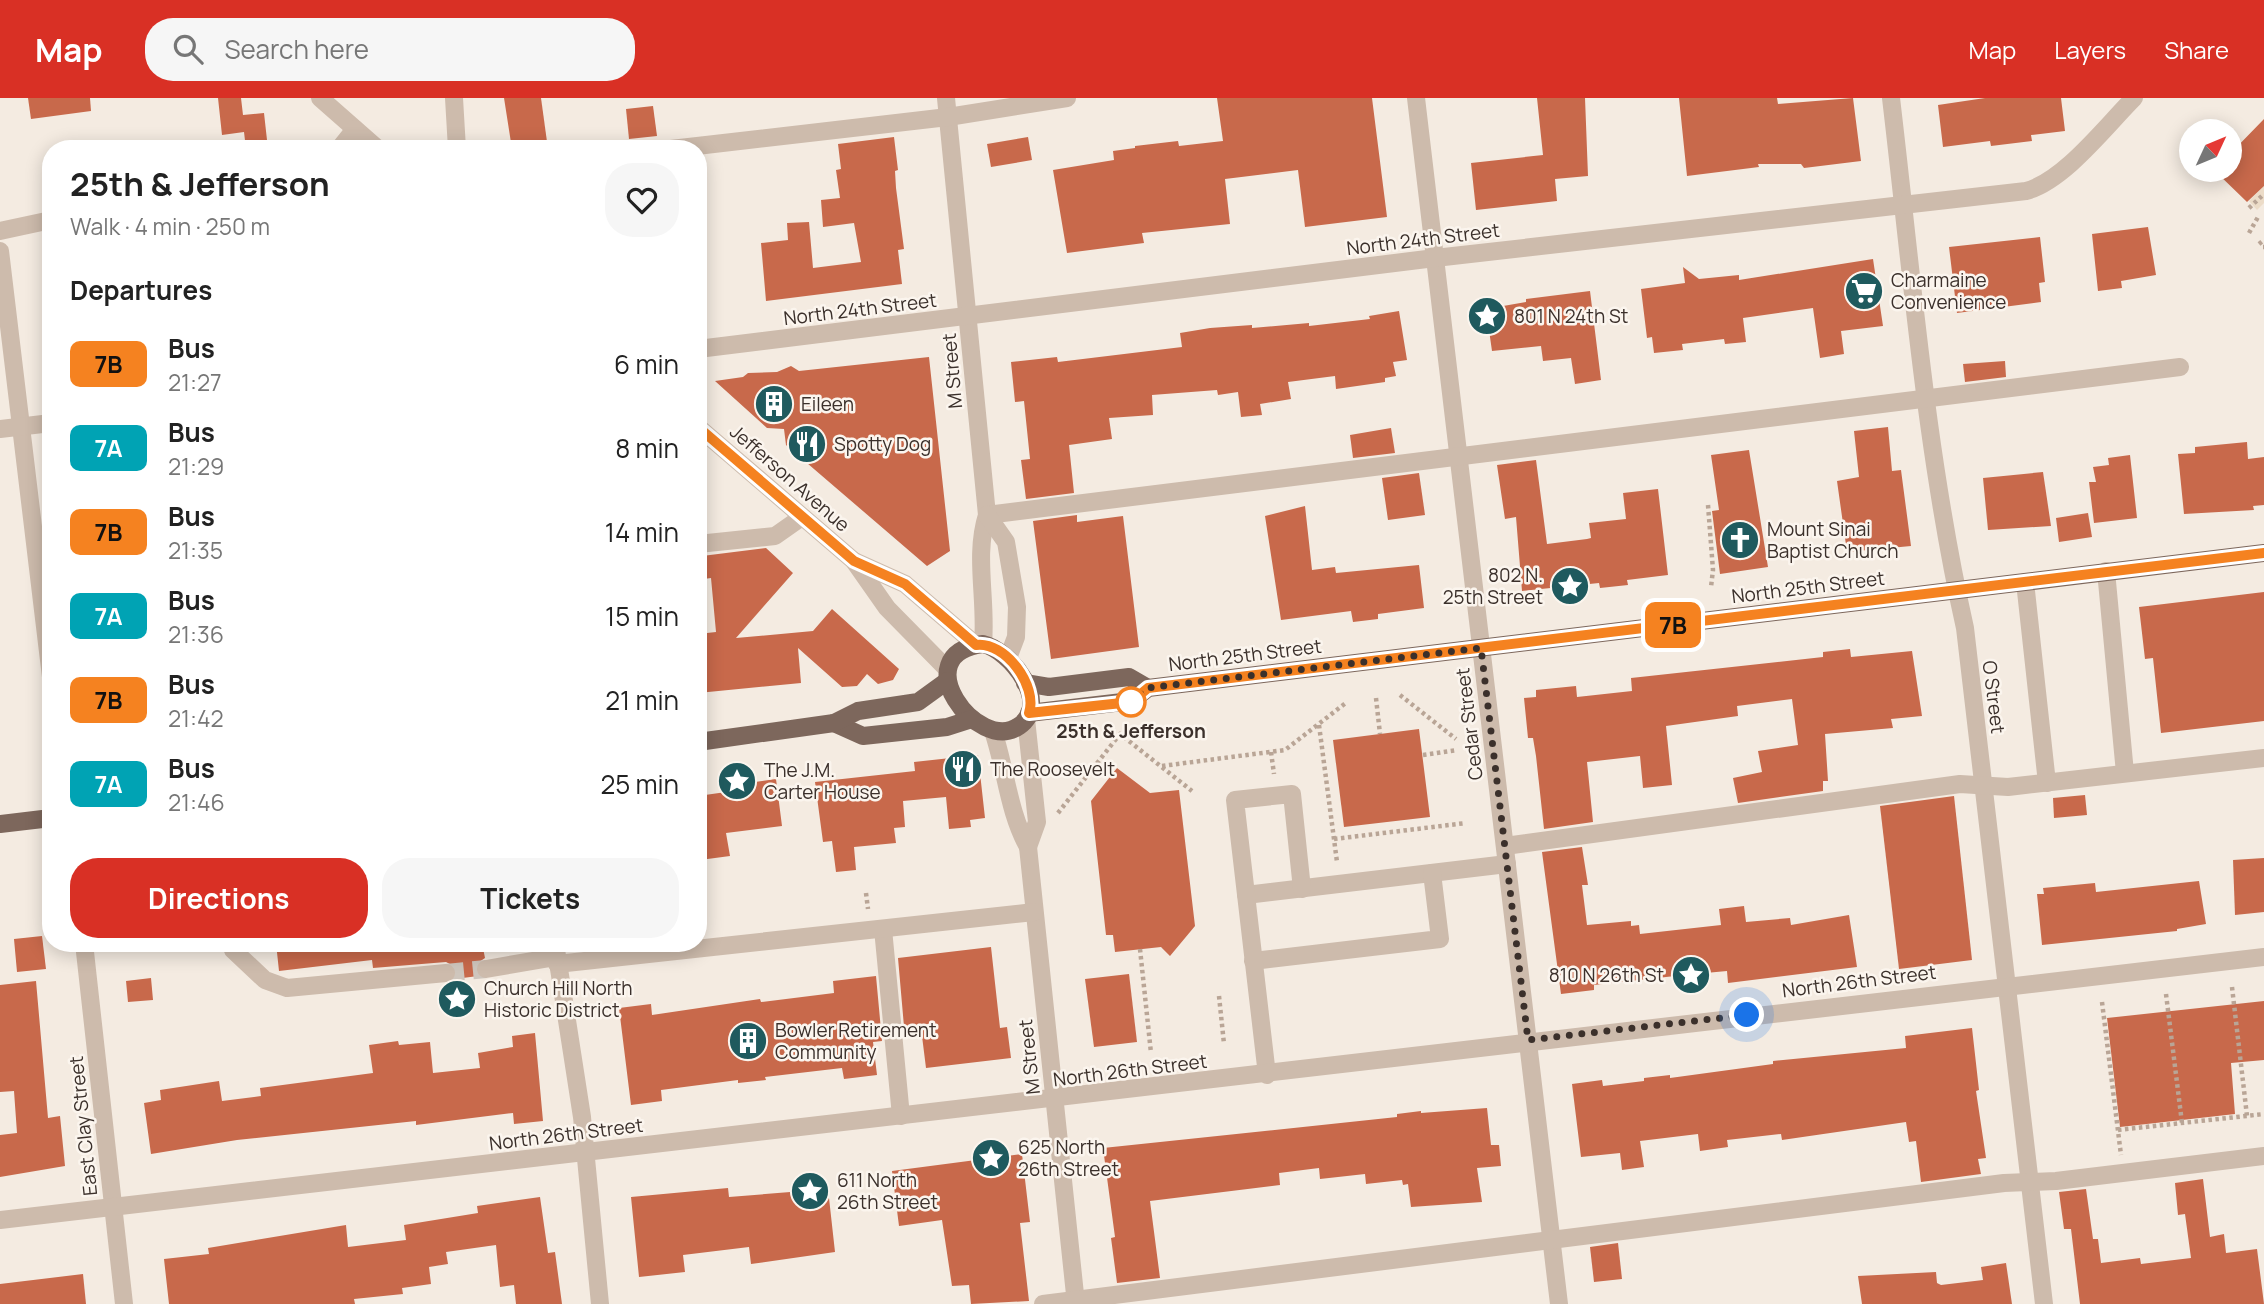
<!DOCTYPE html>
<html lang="en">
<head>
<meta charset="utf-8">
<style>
	:root { --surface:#fff; --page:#f6f6f6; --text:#222; --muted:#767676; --accent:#d93025 }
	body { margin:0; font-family:Manrope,sans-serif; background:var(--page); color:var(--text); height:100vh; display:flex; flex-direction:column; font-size:26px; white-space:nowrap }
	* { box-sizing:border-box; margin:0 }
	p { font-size:23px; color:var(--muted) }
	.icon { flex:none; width:38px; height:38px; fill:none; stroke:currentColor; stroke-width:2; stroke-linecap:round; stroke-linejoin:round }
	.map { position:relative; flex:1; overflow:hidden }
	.side { position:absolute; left:42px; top:42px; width:665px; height:812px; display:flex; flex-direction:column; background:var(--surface); border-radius:28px; box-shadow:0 4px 18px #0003 }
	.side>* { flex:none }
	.badge { padding:0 14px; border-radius:10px; font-size:24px; line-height:46px }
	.needle { width:46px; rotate:46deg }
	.buttons { position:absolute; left:2179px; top:21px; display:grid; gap:14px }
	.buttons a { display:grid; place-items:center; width:63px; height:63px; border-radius:50%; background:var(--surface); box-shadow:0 4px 18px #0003; font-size:35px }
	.you { position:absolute; width:35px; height:35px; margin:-18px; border:5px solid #fff; border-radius:50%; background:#1a73e8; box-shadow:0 0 0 10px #1a73e833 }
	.map>.badge { position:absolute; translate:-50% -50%; box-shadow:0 0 0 4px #fff }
	h2 { padding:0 28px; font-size:26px; line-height:63px }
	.round { display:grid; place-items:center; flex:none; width:74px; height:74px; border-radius:28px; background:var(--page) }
	.summary { display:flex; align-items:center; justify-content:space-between; height:119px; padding:0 28px }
	h1 { font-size:33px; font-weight:700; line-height:52px }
	.action { display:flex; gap:14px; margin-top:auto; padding:14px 28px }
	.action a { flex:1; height:80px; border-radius:28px; background:var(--accent); color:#fff; font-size:28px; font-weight:700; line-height:80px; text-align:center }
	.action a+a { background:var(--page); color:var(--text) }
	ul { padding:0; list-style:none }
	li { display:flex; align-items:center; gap:21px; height:84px; padding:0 28px }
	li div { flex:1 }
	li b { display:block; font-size:26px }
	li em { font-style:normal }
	li .badge { min-width:77px; font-weight:700; text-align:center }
	header { display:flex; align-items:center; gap:42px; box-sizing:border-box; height:98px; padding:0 35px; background:var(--accent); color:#fff }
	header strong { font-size:33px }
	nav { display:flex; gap:38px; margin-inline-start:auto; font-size:24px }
	.search { width:490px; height:63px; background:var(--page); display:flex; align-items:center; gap:18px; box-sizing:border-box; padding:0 24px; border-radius:28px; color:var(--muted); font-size:26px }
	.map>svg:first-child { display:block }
	.plaza { fill:#ecdcc8 }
	.building { fill:#c8694b }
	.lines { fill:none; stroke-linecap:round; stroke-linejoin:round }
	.minor-tunnel { stroke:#cfc6bd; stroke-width:18; stroke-dasharray:18 9; stroke-linecap:butt }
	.path { stroke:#b9a596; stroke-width:4.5; stroke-dasharray:3.5 3.5; stroke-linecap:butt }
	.minor { stroke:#cdbbac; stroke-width:18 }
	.major { stroke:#7d675c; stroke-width:18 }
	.line-casing { stroke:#fff; stroke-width:16 }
	.line { stroke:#f58220; stroke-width:10 }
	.walk { stroke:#3b302b; stroke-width:7; stroke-dasharray:0 12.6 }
	.stop-dot { fill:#fff; stroke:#f58220; stroke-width:3.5 }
	.labels { text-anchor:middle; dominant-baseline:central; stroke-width:5; stroke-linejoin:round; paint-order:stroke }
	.street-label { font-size:19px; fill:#3b302b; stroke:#fbf5ee }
	.poi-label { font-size:19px; fill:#3b302b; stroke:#fbf5ee; text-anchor:start }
	.stop-label { font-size:19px; font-weight:bold; fill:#3b302b; stroke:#fbf5ee }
</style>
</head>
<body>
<header>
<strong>Map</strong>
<div class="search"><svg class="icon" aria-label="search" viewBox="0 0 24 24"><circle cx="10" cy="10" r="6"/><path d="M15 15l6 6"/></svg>Search here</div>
<nav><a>Map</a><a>Layers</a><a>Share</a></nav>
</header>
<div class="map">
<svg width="2264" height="1206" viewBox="0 0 2264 1206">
	<rect width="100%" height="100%" fill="#f4ebe1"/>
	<!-- plaza -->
	<polygon class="plaza" points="2264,88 2264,105 2257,112 2249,103"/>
	<!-- building -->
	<g class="building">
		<polygon points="28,0 90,0 91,13 31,21"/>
		<polygon points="218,0 241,0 243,17 264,15 268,51 246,51 244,34 222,37"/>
		<polygon points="504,0 541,0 548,51 512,51"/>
		<polygon points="1217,0 1372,0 1387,119 1305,129 1298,72 1225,81 1230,126 1142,135 1144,145 1067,155 1053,72 1114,62 1113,53 1135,50 1135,48 1178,43 1179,48 1223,43"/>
		<polygon points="1537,0 1585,0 1588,78 1555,81 1557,103 1476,112 1471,65 1543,57"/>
		<polygon points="1679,0 1777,0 1778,6 1853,0 1861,63 1804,70 1801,66 1758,66 1759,69 1687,78"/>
		<polygon points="1985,0 2061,0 2065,33 2031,37 2032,43 1991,48 1990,43 1943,49 1938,7"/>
		<polygon points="653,8 657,38 629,41 626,11"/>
		<polygon points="2264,21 2264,88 2247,104 2214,72 2230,72 2230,56"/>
		<polygon points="894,39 898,72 895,73 896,90 904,151 898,152 902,186 766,203 761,145 788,142 787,125 809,124 813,170 861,164 854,125 823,129 821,102 840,100 836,72 841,71 838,46"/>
		<polygon points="1028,39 1032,62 991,69 987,46"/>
		<polygon points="2148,129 2156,177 2121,183 2122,190 2098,193 2092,136"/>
		<polygon points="2040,139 2045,184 2039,185 2041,204 1957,215 1949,149"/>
		<polygon points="1873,161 1883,228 1841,233 1844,256 1820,260 1813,210 1743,220 1746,244 1725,246 1724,241 1682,246 1683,252 1654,255 1652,239 1647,240 1641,191 1685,185 1683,169 1699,181 1739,177 1739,182"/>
		<polygon points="1590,193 1601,282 1575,286 1571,260 1543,263 1541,248 1492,253 1486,211 1526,204 1526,201"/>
		<polygon points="1399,213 1407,262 1393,264 1396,278 1385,280 1385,284 1336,291 1335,278 1288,284 1291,301 1260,306 1262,317 1241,319 1238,294 1218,297 1217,292 1152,297 1153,317 1109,320 1112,341 1069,347 1074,395 1026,401 1021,362 1030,361 1024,303 1015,304 1011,264 1057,259 1058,264 1182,249 1180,235 1210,230 1252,227 1252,230 1309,225 1309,228 1370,221 1369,218"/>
		<polygon points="929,259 950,453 927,468 786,347 784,331 767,330 715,283 743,279 748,275 777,274 791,268 799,273"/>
		<polygon points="2005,263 2006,279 1965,284 1963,266"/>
		<polygon points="1888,329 1892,373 1901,372 1911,448 1847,454 1837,383 1859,379 1854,333"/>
		<polygon points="1391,330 1395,355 1353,360 1350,337"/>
		<polygon points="2247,344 2248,361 2264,359 2264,407 2253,408 2254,412 2184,416 2178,356 2195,355 2195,349"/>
		<polygon points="1749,352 1768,469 1720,476 1712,413 1719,412 1711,357"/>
		<polygon points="2130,357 2137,420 2094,425 2089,384 2096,384 2093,369 2109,367 2108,360"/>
		<polygon points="1536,362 1547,446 1587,441 1591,440 1589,425 1626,421 1623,395 1658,391 1668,477 1627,482 1628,487 1600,490 1599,485 1522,493 1516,419 1505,421 1497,367"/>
		<polygon points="2043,374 2051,428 1988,432 1983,380"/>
		<polygon points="1419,375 1425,417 1388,422 1382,380"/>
		<polygon points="1305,408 1312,472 1335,469 1336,475 1419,467 1424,510 1378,516 1378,521 1353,524 1351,513 1281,522 1265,418"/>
		<polygon points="2088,415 2092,439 2059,444 2056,420"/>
		<polygon points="1077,417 1077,424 1123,418 1139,549 1051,561 1033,423"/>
		<polygon points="766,450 793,475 736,540 813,533 832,511 899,571 893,582 878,586 867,576 857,588 842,589 798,550 801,585 698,595 698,536 716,534 711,480 704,481 702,458"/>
		<polygon points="2264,494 2264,623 2161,635 2153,560 2145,561 2139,509"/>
		<polygon points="1850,551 1851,559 1912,553 1922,618 1891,621 1893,630 1825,636 1828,683 1823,683 1823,693 1738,705 1733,680 1762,674 1758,653 1798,647 1792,601 1737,608 1738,618 1666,628 1672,687 1643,690 1640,658 1587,664 1593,724 1544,731 1536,658 1533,640 1528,640 1524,600 1536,599 1536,592 1576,588 1577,599 1632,593 1631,580 1823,559 1823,554"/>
		<polygon points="1419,631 1430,719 1344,729 1333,642"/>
		<polygon points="978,657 985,720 970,722 971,729 949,731 946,699 903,703 905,729 894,730 896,745 854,749 856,772 836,774 832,743 823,744 815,684 915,673 914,664"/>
		<polygon points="1117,670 1150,695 1179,692 1195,828 1170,858 1161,849 1115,854 1113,837 1106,837 1091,703"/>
		<polygon points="776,681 782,728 726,735 730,758 700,762 698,698 726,694 725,688"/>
		<polygon points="2085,697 2087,717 2054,720 2053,700"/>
		<polygon points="1954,698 1972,862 1899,871 1880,708"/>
		<polygon points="1582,749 1588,787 1582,787 1587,827 1631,823 1631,828 1639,827 1640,836 1721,827 1719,811 1744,808 1746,824 1790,820 1791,827 1849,817 1857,869 1728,885 1727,873 1684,877 1594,887 1594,892 1561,896 1542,754"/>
		<polygon points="2264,760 2264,814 2235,817 2233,762"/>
		<polygon points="2199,783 2206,826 2177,831 2177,833 2042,847 2037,796 2044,796 2043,790 2095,785 2096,794"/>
		<polygon points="42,838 46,871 17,874 14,841"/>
		<polygon points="276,845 482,845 485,860 476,866 478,878 455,881 456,869 446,864 373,870 372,862 279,873"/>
		<polygon points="991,849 1000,930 1007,929 1011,960 926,970 922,938 905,940 898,860"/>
		<polygon points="1129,876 1137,944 1094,949 1085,881"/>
		<polygon points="876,878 882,943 873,944 877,977 844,981 842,970 765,979 766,982 738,985 738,982 661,992 662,1003 631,1007 619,910 651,906 652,917 760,901 761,904 834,895 833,883"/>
		<polygon points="151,880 153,902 128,904 126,883"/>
		<polygon points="36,883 48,1020 60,1018 65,1068 0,1079 0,1037 17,1035 14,993 0,994 0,887"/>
		<polygon points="2264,903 2264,962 2231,965 2235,1016 2120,1029 2107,920"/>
		<polygon points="1972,930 1979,992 1976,993 1986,1060 1978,1061 1981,1076 1921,1084 1916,1043 1909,1044 1906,1024 1782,1042 1781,1036 1727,1042 1728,1049 1700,1053 1698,1036 1640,1043 1644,1069 1622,1072 1620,1055 1581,1059 1572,986 1602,982 1603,988 1644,983 1644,980 1670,977 1670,980 1773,966 1773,963 1906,950 1905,938"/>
		<polygon points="535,935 543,1023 514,1026 513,1015 416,1027 416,1023 237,1042 151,1056 144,1005 161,1002 160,992 219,983 222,1003 261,998 260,990 373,975 369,947 398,943 399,947 430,944 433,975 480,970 478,955 513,949 512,938"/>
		<polygon points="1487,1010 1491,1047 1499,1047 1501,1068 1477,1070 1482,1104 1411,1109 1408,1086 1403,1087 1402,1082 1366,1086 1365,1076 1320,1081 1319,1070 1279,1075 1280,1087 1150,1103 1160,1180 1117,1185 1111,1140 1115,1139 1103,1050 1397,1019 1397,1016 1421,1013 1421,1015"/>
		<polygon points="1022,1056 1030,1124 1020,1125 1029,1203 971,1206 969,1187 952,1188 942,1122 899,1128 892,1073"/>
		<polygon points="2203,1081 2210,1139 2224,1136 2226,1155 2257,1151 2264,1206 2080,1206 2071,1131 2064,1131 2059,1094 2086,1091 2093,1141 2098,1141 2101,1165 2140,1160 2141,1166 2191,1160 2185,1116 2178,1117 2175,1085"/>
		<polygon points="728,1090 729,1099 828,1091 835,1154 751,1166 749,1149 683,1157 685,1174 639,1179 631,1099"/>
		<polygon points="540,1099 548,1155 555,1154 562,1206 516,1206 514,1187 500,1189 496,1147 446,1154 448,1166 429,1169 431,1186 402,1190 403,1196 354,1201 355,1206 169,1206 164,1161 209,1156 208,1150 346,1127 348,1149 406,1142 404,1127 478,1115 477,1108"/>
		<polygon points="1618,1145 1622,1181 1594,1184 1590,1149"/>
		<polygon points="2006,1165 2012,1206 1862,1206 1858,1178 1936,1174 1937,1185 1941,1187 1983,1182 1981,1169"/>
		<polygon points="83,1176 86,1206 0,1206 0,1186"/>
	</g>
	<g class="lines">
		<!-- minor-tunnel -->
		<polyline class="minor-tunnel" points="446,875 486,871"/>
		<!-- path -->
		<g class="path">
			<polyline points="2249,110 2264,96"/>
			<polyline points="2249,135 2258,119"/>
			<polyline points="2259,146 2264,142"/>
			<polyline points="2263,149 2264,149"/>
			<polyline points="1708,407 1713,472 1711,489"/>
			<polyline points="1400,597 1456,641"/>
			<polyline points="1376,600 1380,636"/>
			<polyline points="1319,627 1337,764"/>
			<polyline points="1271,654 1274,676"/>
			<polyline points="1423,657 1457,652"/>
			<polyline points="1162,668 1285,652 1347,604"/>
			<polyline points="1058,715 1120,636 1192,693"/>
			<polyline points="1334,741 1466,725"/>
			<polyline points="866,795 868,811"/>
			<polyline points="1140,851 1151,955"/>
			<polyline points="2232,889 2247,1018"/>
			<polyline points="2166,896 2182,1025"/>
			<polyline points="1219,898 1224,946"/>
			<polyline points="2102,904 2121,1057"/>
			<polyline points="2118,1032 2264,1016"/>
		</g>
		<!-- minor -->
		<g class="minor">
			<polyline points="320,0 378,51"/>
			<polyline points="454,0 457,51"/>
			<path d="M 946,0 L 987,417 C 974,458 987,502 983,546"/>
			<polyline points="1416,0 1559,1206"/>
			<path d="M 1891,0 C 1912,177 1926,356 1965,530 L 2044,1206"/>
			<polyline points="339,51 355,31"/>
			<polyline points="671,51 948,19 1067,0"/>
			<polyline points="0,133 51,122"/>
			<polyline points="0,153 51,579"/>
			<path d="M 698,251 L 1435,160 L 2026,93 C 2064,83 2106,28 2134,0"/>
			<polyline points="698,329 854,463 887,510 947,571"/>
			<polyline points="0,331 51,325"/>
			<polyline points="987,417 2180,269"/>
			<polyline points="987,417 1006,444 1017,509 1016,539 1008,560"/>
			<polyline points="698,446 775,438 802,419"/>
			<polyline points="854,463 905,486 976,547"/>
			<polyline points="2106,473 2125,675"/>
			<polyline points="2025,484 2047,685"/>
			<polyline points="1026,621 1037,724 1028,749"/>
			<path d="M 993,633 C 1006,671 1008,713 1028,749 L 1076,1206"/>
			<polyline points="1505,748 1960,686 2008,689 2264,660"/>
			<polyline points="1246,797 1507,766"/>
			<polyline points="883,831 901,1018"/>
			<polyline points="84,845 124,1206"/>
			<polyline points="231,845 233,852 265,882 287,890 446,875"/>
			<polyline points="555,845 582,1019 600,1206"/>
			<polyline points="1253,863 1440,841 1432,775"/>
			<polyline points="557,866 1034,814"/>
			<polyline points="486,871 556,859"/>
			<polyline points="1267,977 1235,702 1292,696 1302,791"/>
			<path d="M 0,1122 C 755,1039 1509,943 2264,859"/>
			<polyline points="1043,1206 2004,1085 2056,1083 2264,1058"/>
		</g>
		<!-- major -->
		<g class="major">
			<path d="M 983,546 C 1010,552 1052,605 1019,628 C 978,657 903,556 983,546 Z"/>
			<polyline points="1025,585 1049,589 1129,579 1148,590"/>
			<polyline points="1029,615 1131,603 1148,590 2264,455"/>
			<polyline points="834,625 863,638 947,629 972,621"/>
			<polyline points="698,644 834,625 858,613 918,604 947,583"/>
			<polyline points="0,726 51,720"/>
		</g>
	</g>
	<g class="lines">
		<!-- line casing -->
		<g class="line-casing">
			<path id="line" d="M 698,329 L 854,463 L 905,486 L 976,547 C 1005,543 1038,588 1029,615 L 1131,604 L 1148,590 L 2264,455"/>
		</g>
		<!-- line -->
		<use href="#line" class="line"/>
		<!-- walk -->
		<polyline class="walk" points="1131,604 1148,590 1481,550 1528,942 1747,917"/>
	</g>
	<!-- icons -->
	<defs>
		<g id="supermarket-disc" transform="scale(2.0125)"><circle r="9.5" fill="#1f5a5e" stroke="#fbf5ee"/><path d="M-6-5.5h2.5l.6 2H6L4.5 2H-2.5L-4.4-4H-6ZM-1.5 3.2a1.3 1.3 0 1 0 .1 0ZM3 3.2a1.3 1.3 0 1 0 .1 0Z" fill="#fff"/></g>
		<g id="sight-disc" transform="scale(2.0125)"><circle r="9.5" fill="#1f5a5e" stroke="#fbf5ee"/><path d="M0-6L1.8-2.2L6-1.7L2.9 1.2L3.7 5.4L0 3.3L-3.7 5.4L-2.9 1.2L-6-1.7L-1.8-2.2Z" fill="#fff"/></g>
		<g id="building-disc" transform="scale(2.0125)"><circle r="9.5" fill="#1f5a5e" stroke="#fbf5ee"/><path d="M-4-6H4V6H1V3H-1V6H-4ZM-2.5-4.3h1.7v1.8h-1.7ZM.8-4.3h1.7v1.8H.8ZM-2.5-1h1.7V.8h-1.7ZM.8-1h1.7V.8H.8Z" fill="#fff"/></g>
		<g id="restaurant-disc" transform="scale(2.0125)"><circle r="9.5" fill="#1f5a5e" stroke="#fbf5ee"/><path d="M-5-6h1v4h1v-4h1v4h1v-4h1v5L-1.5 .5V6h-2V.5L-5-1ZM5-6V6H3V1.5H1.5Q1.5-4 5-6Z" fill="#fff"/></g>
		<g id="church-disc" transform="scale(2.0125)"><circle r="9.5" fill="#1f5a5e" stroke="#fbf5ee"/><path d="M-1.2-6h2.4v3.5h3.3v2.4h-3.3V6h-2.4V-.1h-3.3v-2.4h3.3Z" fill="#fff"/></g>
	</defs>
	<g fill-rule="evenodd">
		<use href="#supermarket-disc" x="1864" y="193"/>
		<use href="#sight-disc" x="1487" y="218"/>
		<use href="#building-disc" x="774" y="306"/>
		<use href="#restaurant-disc" x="807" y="346"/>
		<use href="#church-disc" x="1740" y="442"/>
		<use href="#sight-disc" x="1570" y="488"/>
		<use href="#restaurant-disc" x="963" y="671"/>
		<use href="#sight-disc" x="737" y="683"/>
		<use href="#sight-disc" x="1691" y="877"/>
		<use href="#sight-disc" x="457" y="901"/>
		<use href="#building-disc" x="748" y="943"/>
		<use href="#sight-disc" x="991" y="1060"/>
		<use href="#sight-disc" x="810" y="1093"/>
	</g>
	<!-- markers -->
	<circle class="stop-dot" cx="1131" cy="604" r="14"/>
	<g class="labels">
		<!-- street labels -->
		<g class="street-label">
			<text transform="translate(1423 141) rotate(-7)">North 24th Street</text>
			<text transform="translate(860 211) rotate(-7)">North 24th Street</text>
			<text transform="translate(952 273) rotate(-95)">M Street</text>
			<text transform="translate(790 380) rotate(41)">Jefferson Avenue</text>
			<text transform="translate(1808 489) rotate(-7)">North 25th Street</text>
			<text transform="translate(1245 557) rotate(-7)">North 25th Street</text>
			<text transform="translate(1994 599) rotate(83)">O Street</text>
			<text transform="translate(1469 626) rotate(-97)">Cedar Street</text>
			<text transform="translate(1859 883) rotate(-7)">North 26th Street</text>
			<text transform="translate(1029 959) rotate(-96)">M Street</text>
			<text transform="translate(1130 972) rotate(-7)">North 26th Street</text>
			<text transform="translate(83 1028) rotate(-96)">East Clay Street</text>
			<text transform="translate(566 1036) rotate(-7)">North 26th Street</text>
		</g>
		<!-- poi labels -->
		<g class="poi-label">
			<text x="1891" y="182">Charmaine<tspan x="1891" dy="22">Convenience</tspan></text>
			<text x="1514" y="218">801 N 24th St</text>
			<text x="801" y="306">Eileen</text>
			<text x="834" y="346">Spotty Dog</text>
			<text x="1767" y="431">Mount Sinai<tspan x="1767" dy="22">Baptist Church</tspan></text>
			<text x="1543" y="477" text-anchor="end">802 N.<tspan x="1543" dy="22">25th Street</tspan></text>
			<text x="990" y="671">The Roosevelt</text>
			<text x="764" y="672">The J.M.<tspan x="764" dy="22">Carter House</tspan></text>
			<text x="1664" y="877" text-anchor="end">810 N 26th St</text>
			<text x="484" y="890">Church Hill North<tspan x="484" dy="22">Historic District</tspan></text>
			<text x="775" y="932">Bowler Retirement<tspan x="775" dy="22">Community</tspan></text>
			<text x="1018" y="1049">625 North<tspan x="1018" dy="22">26th Street</tspan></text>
			<text x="837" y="1082">611 North<tspan x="837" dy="22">26th Street</tspan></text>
		</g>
		<!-- stop labels -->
		<g class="stop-label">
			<text x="1131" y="633">25th &amp; Jefferson</text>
		</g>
	</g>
</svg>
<div class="buttons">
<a><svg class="needle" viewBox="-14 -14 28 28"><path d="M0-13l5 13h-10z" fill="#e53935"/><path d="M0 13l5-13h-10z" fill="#767676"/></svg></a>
</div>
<div class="you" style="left:1747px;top:917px"></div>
<b class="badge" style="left:1673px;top:527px;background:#f58220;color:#111">7B</b>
<section class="side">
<div class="summary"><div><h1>25th &amp; Jefferson</h1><p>Walk · 4 min · 250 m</p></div><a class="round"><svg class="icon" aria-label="heart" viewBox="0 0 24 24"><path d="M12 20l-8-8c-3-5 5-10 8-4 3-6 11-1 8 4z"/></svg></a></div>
<h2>Departures</h2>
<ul>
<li><span class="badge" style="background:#f58220;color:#111">7B</span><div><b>Bus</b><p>21:27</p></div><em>6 min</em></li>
<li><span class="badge" style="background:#00a3b4;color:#fff">7A</span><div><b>Bus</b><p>21:29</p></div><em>8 min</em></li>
<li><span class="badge" style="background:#f58220;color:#111">7B</span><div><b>Bus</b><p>21:35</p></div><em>14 min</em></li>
<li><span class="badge" style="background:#00a3b4;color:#fff">7A</span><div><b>Bus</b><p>21:36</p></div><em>15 min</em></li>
<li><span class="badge" style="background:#f58220;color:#111">7B</span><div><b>Bus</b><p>21:42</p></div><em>21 min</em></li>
<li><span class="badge" style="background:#00a3b4;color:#fff">7A</span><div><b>Bus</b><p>21:46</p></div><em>25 min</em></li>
</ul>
<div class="action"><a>Directions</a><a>Tickets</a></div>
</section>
</div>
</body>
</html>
